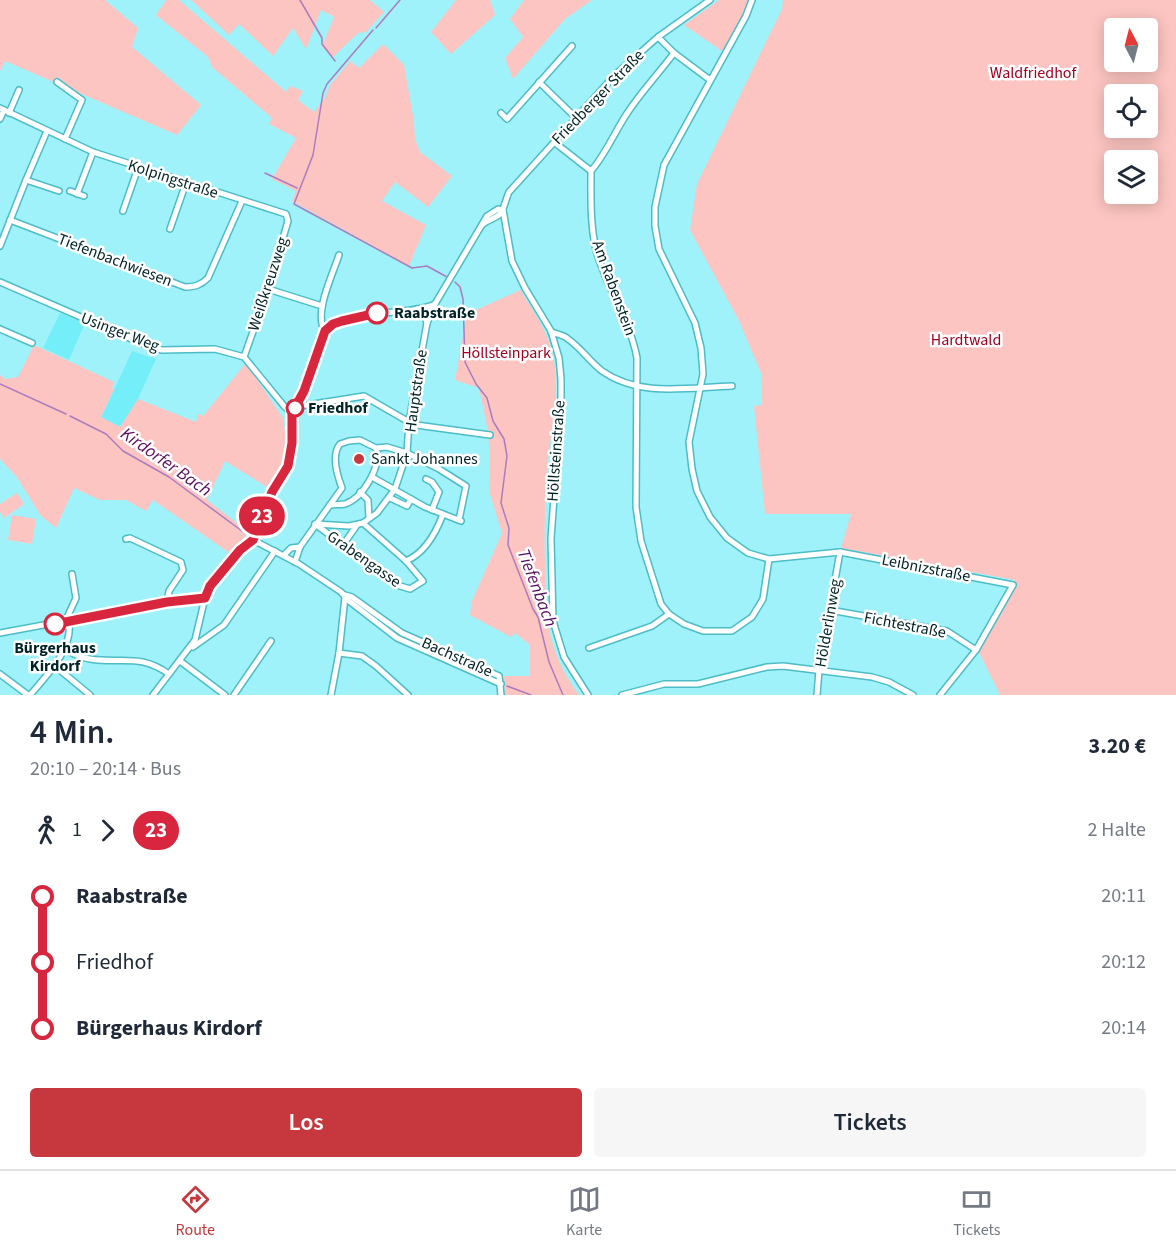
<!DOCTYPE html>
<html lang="de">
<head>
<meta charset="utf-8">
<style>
	:root { --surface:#fff; --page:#f6f6f7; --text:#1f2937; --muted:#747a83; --line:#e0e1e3; --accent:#c7383e }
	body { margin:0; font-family:"Source Sans 3",sans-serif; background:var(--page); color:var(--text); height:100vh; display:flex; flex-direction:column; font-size:22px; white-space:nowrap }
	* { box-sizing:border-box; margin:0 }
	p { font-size:20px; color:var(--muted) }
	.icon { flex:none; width:33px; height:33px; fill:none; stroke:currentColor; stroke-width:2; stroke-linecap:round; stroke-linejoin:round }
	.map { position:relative; height:695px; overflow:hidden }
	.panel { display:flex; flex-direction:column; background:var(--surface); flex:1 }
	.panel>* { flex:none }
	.badge { padding:0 12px; border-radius:20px; font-size:21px; line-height:39px }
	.needle { width:39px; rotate:353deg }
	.controls { position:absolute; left:1104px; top:18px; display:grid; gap:12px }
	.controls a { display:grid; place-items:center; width:54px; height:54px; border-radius:6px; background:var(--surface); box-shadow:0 3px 15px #0003; font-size:30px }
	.map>.badge { position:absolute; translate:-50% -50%; box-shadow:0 0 0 3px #fff }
	.legs { display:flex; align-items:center; gap:9px; height:66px; padding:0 30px; font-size:20px }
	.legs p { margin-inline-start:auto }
	.overview { display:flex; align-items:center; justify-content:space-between; height:102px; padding:0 30px }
	h1 { font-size:33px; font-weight:600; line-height:45px }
	.primary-button { display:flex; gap:12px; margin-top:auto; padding:12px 30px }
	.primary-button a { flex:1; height:69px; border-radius:6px; background:var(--accent); color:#fff; font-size:24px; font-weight:600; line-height:69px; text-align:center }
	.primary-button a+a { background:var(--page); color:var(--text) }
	ul { padding:0 30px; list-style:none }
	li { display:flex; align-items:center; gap:21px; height:66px; font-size:22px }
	li i { display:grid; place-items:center; width:9px; height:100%; margin:0 8px; background:currentColor }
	li i::after { content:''; width:15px; height:15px; margin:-8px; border:4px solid; border-radius:50%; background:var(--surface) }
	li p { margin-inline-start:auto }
	li:first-child i { background:linear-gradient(#0000 50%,currentColor 0) }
	li:last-child i { background:linear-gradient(currentColor 50%,#0000 0) }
	.tab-bar { display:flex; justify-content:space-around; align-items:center; height:84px; border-top:2px solid var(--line); background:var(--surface); font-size:16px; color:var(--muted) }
	.tab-bar a { display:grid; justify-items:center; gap:3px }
	.tab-bar .on { color:var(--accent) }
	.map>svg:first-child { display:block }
	.built { fill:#74effa }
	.green { fill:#fcc5c1; fill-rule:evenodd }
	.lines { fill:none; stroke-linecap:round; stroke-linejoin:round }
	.stream { stroke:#ab7cbe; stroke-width:1.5 }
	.minor-casing { stroke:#4cbcc6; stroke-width:8 }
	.minor { stroke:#fff; stroke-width:5 }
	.line-1-casing { stroke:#fff; stroke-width:14 }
	.line-1 { stroke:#d7263d; stroke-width:9 }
	.stop-1-dot { fill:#fff; stroke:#d7263d; stroke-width:3 }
	.poi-dot { fill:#c7383e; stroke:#fff; stroke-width:2 }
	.labels { text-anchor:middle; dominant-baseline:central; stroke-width:5; stroke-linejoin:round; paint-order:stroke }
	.park-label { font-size:16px; fill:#a4001f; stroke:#fff }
	.street-label { font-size:16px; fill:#002326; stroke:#fff }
	.stop-label { font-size:16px; font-weight:bold; fill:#002326; stroke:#fff; text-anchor:start }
	.poi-label { font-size:16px; fill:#002326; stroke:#fff; text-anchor:start }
	.water-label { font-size:18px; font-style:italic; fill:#5a0e63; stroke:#fff }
</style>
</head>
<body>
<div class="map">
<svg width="1176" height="695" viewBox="0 0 1176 695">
	<rect width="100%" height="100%" fill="#a0f2fa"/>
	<!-- built -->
	<g class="built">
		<polygon points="60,313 85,323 69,360 43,348"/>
		<polygon points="132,351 156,359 138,399 121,427 101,418"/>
	</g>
	<!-- green -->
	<g class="green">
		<polygon points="0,0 105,0 138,28 132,47 201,105 177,135 5,61 0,71"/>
		<polygon points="166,0 179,0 286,92 290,86 303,91 298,100 314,112 325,98 330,85 350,61 359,68 383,44 404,65 414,122 415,139 420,152 452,176 428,207 395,182 382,201 426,225 409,266 292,201 296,191 272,179 296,138 269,124 272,118 212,67 208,57 156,15"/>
		<polygon points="191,0 370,0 384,12 366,32 358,33 333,57 322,47 334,17 321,10 306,49 293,28 273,56 239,24 229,35"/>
		<polygon points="456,0 490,0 495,15 451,54 431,32"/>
		<polygon points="524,0 592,0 565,19 513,79 505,58 523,37 510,19"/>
		<polygon points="719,0 749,0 744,16 722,51 684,25"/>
		<path d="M 783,0 L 1176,0 L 1176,695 L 1000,695 L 977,648 L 1015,580 L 841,548 L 851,514 L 765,514 L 754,406 L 762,405 L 761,373 L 739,321 L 690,230 L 697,184 L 782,9 ZM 1114,28 L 1148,28 L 1148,62 L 1114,62 ZM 1114,94 L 1148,94 L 1148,128 L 1114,128 ZM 1114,160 L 1148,160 L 1148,194 L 1114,194 Z"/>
		<path d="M 525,288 L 521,291 C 534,312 548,332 553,356 C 560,391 552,426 548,460 C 545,495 544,530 545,565 C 546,618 546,650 579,695 L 505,695 L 504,676 L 530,676 L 530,645 L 515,633 L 511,637 L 470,615 L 472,601 L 502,533 L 489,491 L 490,462 L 488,431 L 479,388 L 455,380 L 467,314 Z"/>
		<polygon points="34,345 114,382 112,388 114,389 101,417 120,427 138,399 196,422 198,414 203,416 246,363 283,418 286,438 285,462 270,489 225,461 207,500 246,530 245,537 231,554 153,500 146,511 126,500 100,500 74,488 56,528 41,516 16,476 0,459 0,375 5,379 18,377"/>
		<polygon points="17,493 24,504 4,518 0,512 0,504"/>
		<polygon points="12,515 36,519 32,544 8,540"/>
	</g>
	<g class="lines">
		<!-- stream -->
		<g class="stream">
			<polyline points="300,0 322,38 322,44 335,61"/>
			<polyline points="376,28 400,0"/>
			<polyline points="373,30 327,84 323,93 313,155 294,204 412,268 427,266 447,277"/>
			<polyline points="265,173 297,188"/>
			<polyline points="455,282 460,287 463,299 465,362 476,384 487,398 493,421 504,439 507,456 501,503 509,528 508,545 533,609 538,617 549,662 563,695"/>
			<polyline points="0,384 66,414"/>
			<polyline points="70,416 106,434 123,451 169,477 246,534"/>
			<polyline points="507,686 531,695"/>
		</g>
		<!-- minor casing -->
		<g class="minor-casing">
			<g id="minor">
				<polyline points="752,0 746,16 664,165 655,207 655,226 659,249 695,323 701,348 703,374 689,442 692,469 697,491 710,517 727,538 748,553 769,559 840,552 1013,585 976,650 940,695"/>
				<polyline points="658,37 674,53 710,80"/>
				<path d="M 674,53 C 659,73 642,91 628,112 C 615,131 606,154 591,171 C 591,197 590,224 596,250 C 606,287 630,320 637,358 L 636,507 L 641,541 L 661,604 L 669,614 L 684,624 L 703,631 L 732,631 L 752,617 L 763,599 L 769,559"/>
				<polyline points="57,82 82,100 65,139"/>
				<polyline points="539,82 576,118"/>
				<polyline points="0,108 93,152 286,214 288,221 268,289 244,357"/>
				<polyline points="9,113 19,90"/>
				<polyline points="501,113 507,119 572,46"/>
				<polyline points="0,119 4,110"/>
				<polyline points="554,142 591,171"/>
				<polyline points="26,180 59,191"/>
				<polyline points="70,191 84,196"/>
				<polyline points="77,194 93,152"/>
				<polyline points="503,210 512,261 525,288 551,331 559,358 561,379 561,404 551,538 553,621 564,657 588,695"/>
				<polyline points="123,211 138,168"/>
				<path d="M 10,220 L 185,287 C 195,287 201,285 208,278 L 242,201"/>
				<path d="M 482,225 C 487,220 494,219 499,215 C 504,211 506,198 509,192 L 615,75 L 658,37 L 710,0"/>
				<polyline points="170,229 186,183"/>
				<polyline points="0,246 26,180 47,131"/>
				<polyline points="0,282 150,347 162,350 215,349 244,357 284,406 292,413"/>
				<polyline points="268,289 322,306"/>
				<polyline points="417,309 424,313 427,323"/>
				<polyline points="0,329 32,343"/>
				<path d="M 325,331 C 313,314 333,274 339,255"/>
				<path d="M 551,332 C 557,334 564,335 568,339 C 581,348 590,362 602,371 C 641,398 689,387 732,386"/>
				<polyline points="295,407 364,396 409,422"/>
				<path d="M 292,413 C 303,395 309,377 315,357 C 318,349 319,338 324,331 C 341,309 411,316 435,304 L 487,216 L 498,209 L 503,210"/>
				<polyline points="409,424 490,435"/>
				<polyline points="372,477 425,507 461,521"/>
				<polyline points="426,479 432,482 439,492 432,510"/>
				<polyline points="360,492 368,500 369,518"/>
				<polyline points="390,498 407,506 411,499"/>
				<path d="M 330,505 C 334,504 340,505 345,504 C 363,498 382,466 376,448"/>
				<polyline points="315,524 349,526 363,523 377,513 395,489 407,453 409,422 427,323 435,304"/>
				<polyline points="315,524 397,585 410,589 423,581 406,561 363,523"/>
				<polyline points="126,539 130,538 181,562 183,570 169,591 167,602"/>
				<polyline points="253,540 299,564 341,592 349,601 397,638 501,684"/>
				<polyline points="343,545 357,525"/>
				<polyline points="284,555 291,548 300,547"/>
				<path d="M 406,561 C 425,553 436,533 443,514"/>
				<path d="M 295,562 L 300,547 L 342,488 C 337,475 331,455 340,444 L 349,441 L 360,440 L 376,448 L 387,447 L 407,453 L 439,469 L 466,486 L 459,520"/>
				<polyline points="345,595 352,597 402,633 499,676 501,695"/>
				<polyline points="830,610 947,631 976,650"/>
				<polyline points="65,622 76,598 72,574"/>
				<polyline points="0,633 167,602 205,598"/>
				<polyline points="193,647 224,625 275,551"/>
				<polyline points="589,648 652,626 669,614"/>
				<path d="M 63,649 C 72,653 81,658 90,659 C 123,664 139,653 169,674"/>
				<polyline points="339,653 362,656 376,666 408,695"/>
				<polyline points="180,661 225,695"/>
				<polyline points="55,666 90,695"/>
				<polyline points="0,674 28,695"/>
				<path d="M 30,695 C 47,675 73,650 69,621"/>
				<polyline points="153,695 195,640 205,598 210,586 240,550 253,540 255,536 258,525 272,492 287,466 290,458 292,443 292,413"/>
				<polyline points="234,695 271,641"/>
				<polyline points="331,695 339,653 345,597"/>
				<polyline points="622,695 664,684 698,684 767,667 783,666 872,677 889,682 913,695"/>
				<polyline points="817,695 819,670 840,552"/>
			</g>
		</g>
		<!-- minor -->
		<use href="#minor" class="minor"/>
	</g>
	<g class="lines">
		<!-- line-1 casing -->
		<g class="line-1-casing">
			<polyline id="line-1" points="55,624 167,602 205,598 210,586 240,550 253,540 272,492 288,466 292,443 292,413 304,391 325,331 333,324 342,321 377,313"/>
		</g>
		<!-- line-1 -->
		<use href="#line-1" class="line-1"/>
	</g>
	<!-- markers -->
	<g class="stop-1-dot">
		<circle cx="377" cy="313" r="10"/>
		<circle cx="295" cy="408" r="8"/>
		<circle cx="55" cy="624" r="10"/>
	</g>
	<circle class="poi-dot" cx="359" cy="459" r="6"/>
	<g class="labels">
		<!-- park labels -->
		<g class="park-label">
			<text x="1033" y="73">Waldfriedhof</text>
			<text x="966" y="340">Hardtwald</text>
			<text x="506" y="353">Höllsteinpark</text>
		</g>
		<!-- street labels -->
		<g class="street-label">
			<text transform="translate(598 97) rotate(-46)">Friedberger Straße</text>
			<text transform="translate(173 179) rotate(18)">Kolpingstraße</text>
			<text transform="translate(115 260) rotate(21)">Tiefenbachwiesen</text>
			<text transform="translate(268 284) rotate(-72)">Weißkreuzweg</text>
			<text transform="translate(614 288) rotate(70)">Am Rabenstein</text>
			<text transform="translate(120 332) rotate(21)">Usinger Weg</text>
			<text transform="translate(416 391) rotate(-82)">Hauptstraße</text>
			<text transform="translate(556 451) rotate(-86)">Höllsteinstraße</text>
			<text transform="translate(364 559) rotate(35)">Grabengasse</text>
			<text transform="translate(926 568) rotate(11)">Leibnizstraße</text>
			<text transform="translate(828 623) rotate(-80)">Hölderlinweg</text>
			<text transform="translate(905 625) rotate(11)">Fichtestraße</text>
			<text transform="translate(457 657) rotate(24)">Bachstraße</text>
		</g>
		<!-- stop labels -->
		<g class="stop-label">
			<text x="394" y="313">Raabstraße</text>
			<text x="308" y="408">Friedhof</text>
			<text x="55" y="648" text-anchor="middle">Bürgerhaus<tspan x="55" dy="18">Kirdorf</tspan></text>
		</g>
		<!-- poi labels -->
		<g class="poi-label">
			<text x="371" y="459">Sankt Johannes</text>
		</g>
		<!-- water labels -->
		<g class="water-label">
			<text transform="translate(166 462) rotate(35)">Kirdorfer Bach</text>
			<text transform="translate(537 588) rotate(69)">Tiefenbach</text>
		</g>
	</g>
</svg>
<div class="controls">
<a><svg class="needle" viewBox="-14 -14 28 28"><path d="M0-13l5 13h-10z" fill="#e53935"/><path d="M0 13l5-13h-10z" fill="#747a83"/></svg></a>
<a><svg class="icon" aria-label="locate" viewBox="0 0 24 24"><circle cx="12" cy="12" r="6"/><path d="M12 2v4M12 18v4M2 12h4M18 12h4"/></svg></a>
<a><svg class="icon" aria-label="layers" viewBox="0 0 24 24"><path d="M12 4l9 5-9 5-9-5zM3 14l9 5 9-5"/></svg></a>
</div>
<b class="badge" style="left:262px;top:516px;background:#d7263d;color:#fff">23</b>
</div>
<section class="panel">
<div class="overview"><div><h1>4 Min.</h1><p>20:10 – 20:14 · Bus</p></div><b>3.20 €</b></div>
<div class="legs"><svg class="icon" aria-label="walk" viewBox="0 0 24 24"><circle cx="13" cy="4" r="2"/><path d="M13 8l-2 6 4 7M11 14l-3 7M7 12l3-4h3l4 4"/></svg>1<svg class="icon" aria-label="forward" viewBox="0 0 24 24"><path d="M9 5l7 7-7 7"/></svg><b class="badge" style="background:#d7263d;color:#fff">23</b><p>2 Halte</p></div>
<ul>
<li><i style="color:#d7263d"></i><b>Raabstraße</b><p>20:11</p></li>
<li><i style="color:#d7263d"></i><span>Friedhof</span><p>20:12</p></li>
<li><i style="color:#d7263d"></i><b>Bürgerhaus Kirdorf</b><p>20:14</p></li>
</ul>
<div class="primary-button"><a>Los</a><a>Tickets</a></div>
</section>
<nav class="tab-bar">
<a class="on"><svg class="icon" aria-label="directions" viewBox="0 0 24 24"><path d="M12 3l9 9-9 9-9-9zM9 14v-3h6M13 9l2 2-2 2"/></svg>Route</a>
<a><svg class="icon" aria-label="map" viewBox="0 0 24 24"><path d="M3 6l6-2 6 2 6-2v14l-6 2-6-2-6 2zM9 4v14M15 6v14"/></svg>Karte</a>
<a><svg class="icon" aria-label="tickets" viewBox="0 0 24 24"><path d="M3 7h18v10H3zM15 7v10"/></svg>Tickets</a>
</nav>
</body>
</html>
